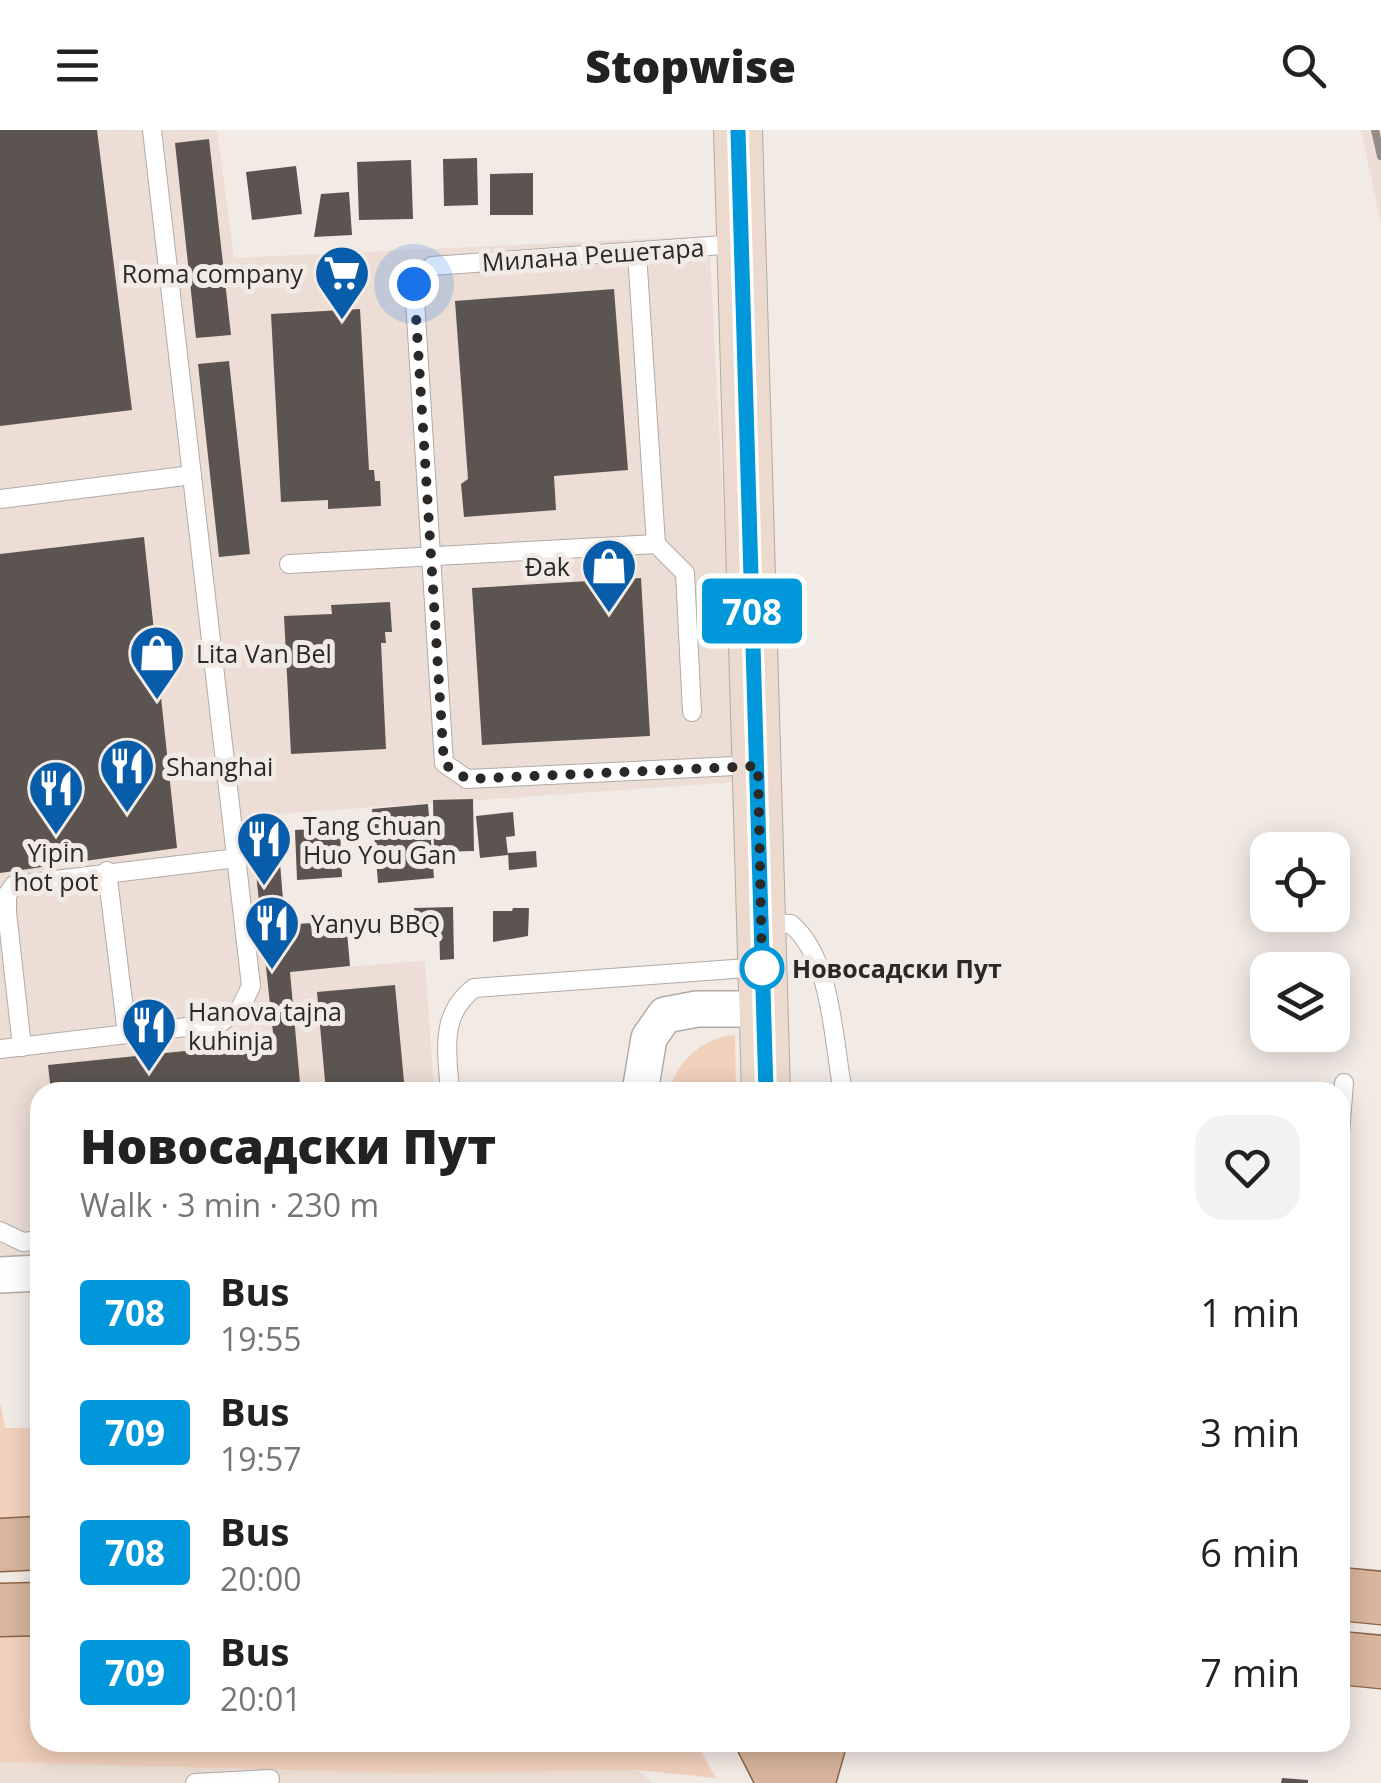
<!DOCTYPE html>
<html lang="en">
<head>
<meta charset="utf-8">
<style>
	:root { --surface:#fff; --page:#f2f2f2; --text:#222; --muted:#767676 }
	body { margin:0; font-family:"Open Sans",sans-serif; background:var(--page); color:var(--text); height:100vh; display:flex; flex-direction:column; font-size:38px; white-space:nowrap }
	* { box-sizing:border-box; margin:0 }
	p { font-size:32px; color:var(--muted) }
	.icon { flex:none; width:55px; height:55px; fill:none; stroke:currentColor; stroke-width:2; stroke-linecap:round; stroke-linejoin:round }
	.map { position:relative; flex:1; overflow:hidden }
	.details { position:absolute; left:30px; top:952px; width:1320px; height:670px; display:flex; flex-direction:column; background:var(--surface); border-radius:30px; box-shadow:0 5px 25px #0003 }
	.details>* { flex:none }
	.badge { padding:0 20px; border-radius:8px; font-size:35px; line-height:65px }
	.controls { position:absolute; left:1250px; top:702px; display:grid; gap:20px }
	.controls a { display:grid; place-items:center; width:100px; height:100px; border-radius:20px; background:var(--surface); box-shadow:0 5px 25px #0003; font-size:50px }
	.you { position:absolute; width:50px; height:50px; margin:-25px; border:8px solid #fff; border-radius:50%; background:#1a73e8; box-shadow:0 0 0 15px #1a73e833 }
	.map>.badge { position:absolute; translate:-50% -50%; box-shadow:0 0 0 5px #fff }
	.round { display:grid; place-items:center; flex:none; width:105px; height:105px; border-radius:30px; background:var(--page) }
	.summary { display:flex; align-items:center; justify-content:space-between; height:170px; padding:0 50px }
	h1 { font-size:48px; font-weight:800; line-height:75px }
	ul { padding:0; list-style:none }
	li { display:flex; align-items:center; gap:30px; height:120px; padding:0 50px }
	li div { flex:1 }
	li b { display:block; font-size:38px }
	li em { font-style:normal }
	li .badge { min-width:110px; font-weight:700; text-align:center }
	header { display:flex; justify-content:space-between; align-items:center; height:130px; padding:0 50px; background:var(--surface); font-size:45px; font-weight:800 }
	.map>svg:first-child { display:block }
	.built { fill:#ecded4 }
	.green { fill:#f1d1bc }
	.building { fill:#5b5450 }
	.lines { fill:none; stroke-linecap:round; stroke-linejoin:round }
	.lane-casing { stroke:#b2aaa5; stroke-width:20 }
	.street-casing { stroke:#b2aaa5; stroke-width:38 }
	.secondary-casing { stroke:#b2aaa5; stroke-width:50 }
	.primary-casing { stroke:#8b6448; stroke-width:55 }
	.lane { stroke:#fff; stroke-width:18 }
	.street { stroke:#fff; stroke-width:35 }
	.secondary { stroke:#ecdace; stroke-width:48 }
	.primary { stroke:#d8b59c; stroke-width:52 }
	.rail { stroke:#928d89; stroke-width:8 }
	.line-casing { stroke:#fff; stroke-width:22 }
	.line { stroke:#0098da; stroke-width:15 }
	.walk { stroke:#2b2927; stroke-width:10; stroke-dasharray:0 18 }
	.stop-dot { fill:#fff; stroke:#0098da; stroke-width:5 }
	.labels { text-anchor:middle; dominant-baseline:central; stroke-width:10; stroke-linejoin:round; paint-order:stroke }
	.street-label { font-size:25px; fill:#2b2927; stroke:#f2eae5 }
	.poi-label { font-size:25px; fill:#2b2927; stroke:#f2eae5; text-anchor:start }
	.stop-label { font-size:25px; font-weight:bold; fill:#2b2927; stroke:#f2eae5; text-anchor:start }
</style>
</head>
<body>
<header><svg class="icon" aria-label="menu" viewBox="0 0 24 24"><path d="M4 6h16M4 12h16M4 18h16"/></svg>Stopwise<svg class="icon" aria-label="search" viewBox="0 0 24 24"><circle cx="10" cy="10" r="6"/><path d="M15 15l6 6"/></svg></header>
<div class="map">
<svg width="1381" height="1653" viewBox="0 0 1381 1653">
	<rect width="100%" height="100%" fill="#f2eae5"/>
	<!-- built -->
	<g class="built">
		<polygon points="0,0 217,0 234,128 709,106 737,652 276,684 290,841 425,831 434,962 40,962 40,1125 0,1128"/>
		<polygon points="1361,0 1381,0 1381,93"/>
		<polygon points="0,1632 638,1640 652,1653 0,1653"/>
	</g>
	<!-- green -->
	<g class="green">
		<path d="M 735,905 L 736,962 L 669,962 C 676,931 704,907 735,905 Z"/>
		<polygon points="0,1272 5,1298 40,1298 40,1389 0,1390"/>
		<polygon points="0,1504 40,1504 40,1612 696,1613 716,1648 638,1640 404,1643 0,1632"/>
	</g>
	<!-- building -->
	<g class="building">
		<polygon points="0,0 97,0 132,280 0,296"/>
		<polygon points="209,9 231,205 196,208 175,13"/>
		<polygon points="477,28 478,75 444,76 443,29"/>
		<polygon points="411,30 413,89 359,90 357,32"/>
		<polygon points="296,36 302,84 252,90 246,42"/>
		<polygon points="533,43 533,85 490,85 490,44"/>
		<polygon points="349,62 352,105 314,107 321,64"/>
		<polygon points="614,159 628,340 554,346 556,380 464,387 461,354 468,349 455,171"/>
		<polygon points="360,179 369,340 374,340 375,351 380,351 381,376 328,379 328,370 281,372 271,184"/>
		<polygon points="229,231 250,424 219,427 198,234"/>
		<polygon points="144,407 177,718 0,743 0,424"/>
		<polygon points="641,448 650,606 482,615 472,458"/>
		<polygon points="390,472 392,502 385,502 386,513 381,513 386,619 291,624 284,486 332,484 331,475"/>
		<polygon points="473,669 474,721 434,722 433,670"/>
		<polygon points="428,674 434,748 378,753 372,679"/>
		<polygon points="513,682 515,706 506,707 508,725 480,728 476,686"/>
		<polygon points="276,684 285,795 311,793 312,806 347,802 350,836 290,842 300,953 209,962 51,962 48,935 274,912 250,687"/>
		<polygon points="340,698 342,747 297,750 295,700"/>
		<polygon points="536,721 537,737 509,740 508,723"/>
		<polygon points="453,777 454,829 440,830 439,793 415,794 414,778"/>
		<polygon points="513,778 529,778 528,806 493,812 493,781 512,781"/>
		<polygon points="395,855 405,962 326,962 317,862"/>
		<polygon points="32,1006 40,1006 40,1069 37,1070"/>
		<polygon points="32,1198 40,1198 40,1238 34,1238"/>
		<polygon points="1282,1648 1308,1650 1308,1653 1281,1653"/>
	</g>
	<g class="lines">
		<!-- lane casing -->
		<g class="lane-casing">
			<g id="lane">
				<polyline points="738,114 432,136 414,154 444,633 467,649 756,635"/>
				<polyline points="637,123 656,414"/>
				<polyline points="0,369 192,345"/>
				<polyline points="289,434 656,414 685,443 692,582"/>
				<polyline points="107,741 127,904"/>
				<path d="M 760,793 L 791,794 C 833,830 833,912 843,962"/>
				<polyline points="22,917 7,782 7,765 14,755 237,728"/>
				<polyline points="0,919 220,893 240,879 251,856 152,0"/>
				<path d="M 450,962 C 447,922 439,885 474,858 L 761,837"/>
				<polyline points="1340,1003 1344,953"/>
				<polyline points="0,1101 23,1112 40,1110"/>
				<polyline points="195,1653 270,1649"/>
			</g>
		</g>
		<!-- street casing -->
		<g class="street-casing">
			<g id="street">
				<polyline points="640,962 649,908 665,885 697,879 763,879"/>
				<polyline points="0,1145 40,1143"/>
			</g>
		</g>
		<!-- secondary casing -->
		<g class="secondary-casing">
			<polyline id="secondary" points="738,0 766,962"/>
		</g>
		<!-- primary casing -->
		<g class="primary-casing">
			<g id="primary">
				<polyline points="0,1415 40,1413"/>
				<polyline points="1340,1464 1381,1468"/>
				<polyline points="0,1480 40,1479"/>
				<polyline points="1340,1528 1381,1532"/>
				<polyline points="763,1612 784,1653"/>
				<polyline points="810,1647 820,1612"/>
			</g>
		</g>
		<!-- lane -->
		<use href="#lane" class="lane"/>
		<!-- street -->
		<use href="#street" class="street"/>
		<!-- secondary -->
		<use href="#secondary" class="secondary"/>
		<!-- primary -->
		<use href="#primary" class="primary"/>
		<!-- rail -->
		<polyline class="rail" points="1375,0 1381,26"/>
	</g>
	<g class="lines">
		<!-- line casing -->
		<g class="line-casing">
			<polyline id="line" points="738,0 766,962"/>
		</g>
		<!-- line -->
		<use href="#line" class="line"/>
		<!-- walk -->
		<polyline class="walk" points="414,154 444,634 467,649 758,636 762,838"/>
	</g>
	<!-- icons -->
	<defs>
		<g id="supermarket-pin" transform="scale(2.875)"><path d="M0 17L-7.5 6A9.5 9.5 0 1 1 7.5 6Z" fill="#085dab" stroke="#f2eae5"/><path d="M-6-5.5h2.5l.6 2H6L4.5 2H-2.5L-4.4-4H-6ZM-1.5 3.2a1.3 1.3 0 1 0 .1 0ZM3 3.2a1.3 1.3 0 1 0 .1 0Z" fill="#fff"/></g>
		<g id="shop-pin" transform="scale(2.875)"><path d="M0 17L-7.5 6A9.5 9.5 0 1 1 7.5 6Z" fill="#085dab" stroke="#f2eae5"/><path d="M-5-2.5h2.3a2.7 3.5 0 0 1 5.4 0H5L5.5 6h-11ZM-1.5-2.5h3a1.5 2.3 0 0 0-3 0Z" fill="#fff"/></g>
		<g id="restaurant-pin" transform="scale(2.875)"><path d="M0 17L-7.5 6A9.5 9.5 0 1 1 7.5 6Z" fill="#085dab" stroke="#f2eae5"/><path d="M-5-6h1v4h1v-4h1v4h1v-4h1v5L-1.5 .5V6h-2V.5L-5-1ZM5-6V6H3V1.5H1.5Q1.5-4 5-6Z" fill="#fff"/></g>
	</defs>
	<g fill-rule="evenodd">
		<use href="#supermarket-pin" x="342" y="143"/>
		<use href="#shop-pin" x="609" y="436"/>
		<use href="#shop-pin" x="157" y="523"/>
		<use href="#restaurant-pin" x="127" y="636"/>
		<use href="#restaurant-pin" x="56" y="658"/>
		<use href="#restaurant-pin" x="264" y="709"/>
		<use href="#restaurant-pin" x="272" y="793"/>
		<use href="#restaurant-pin" x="149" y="895"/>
	</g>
	<!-- markers -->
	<circle class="stop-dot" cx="762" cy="838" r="20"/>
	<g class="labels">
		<!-- street labels -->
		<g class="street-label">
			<text transform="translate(593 124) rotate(-4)">Милана Решетара</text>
		</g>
		<!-- poi labels -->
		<g class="poi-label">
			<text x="303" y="143" text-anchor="end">Roma company</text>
			<text x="570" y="436" text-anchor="end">Đak</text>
			<text x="196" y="523">Lita Van Bel</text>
			<text x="166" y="636">Shanghai</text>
			<text x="303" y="695">Tang Chuan<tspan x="303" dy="29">Huo You Gan</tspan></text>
			<text x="56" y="722" text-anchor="middle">Yipin<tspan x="56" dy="29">hot pot</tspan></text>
			<text x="311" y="793">Yanyu BBQ</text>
			<text x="188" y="881">Hanova tajna<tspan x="188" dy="29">kuhinja</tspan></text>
		</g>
		<!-- stop labels -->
		<g class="stop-label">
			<text x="792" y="838">Новосадски Пут</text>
		</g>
	</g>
</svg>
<div class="controls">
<a><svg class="icon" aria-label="locate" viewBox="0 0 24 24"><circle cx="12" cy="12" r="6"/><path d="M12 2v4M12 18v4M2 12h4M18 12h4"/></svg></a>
<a><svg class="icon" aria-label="layers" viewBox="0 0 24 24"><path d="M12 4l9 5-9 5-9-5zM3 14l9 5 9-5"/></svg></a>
</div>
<div class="you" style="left:414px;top:154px"></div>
<b class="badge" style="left:752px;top:481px;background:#0098da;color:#fff">708</b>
<section class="details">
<div class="summary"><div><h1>Новосадски Пут</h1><p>Walk · 3 min · 230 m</p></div><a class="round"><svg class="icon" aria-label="heart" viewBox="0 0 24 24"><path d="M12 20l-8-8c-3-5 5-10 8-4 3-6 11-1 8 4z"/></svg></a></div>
<ul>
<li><span class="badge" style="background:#0098da;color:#fff">708</span><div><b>Bus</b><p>19:55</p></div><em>1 min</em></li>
<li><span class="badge" style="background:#0098da;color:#fff">709</span><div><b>Bus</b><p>19:57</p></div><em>3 min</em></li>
<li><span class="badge" style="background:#0098da;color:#fff">708</span><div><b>Bus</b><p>20:00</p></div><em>6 min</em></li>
<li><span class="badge" style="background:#0098da;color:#fff">709</span><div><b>Bus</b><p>20:01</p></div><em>7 min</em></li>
</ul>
</section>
</div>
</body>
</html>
